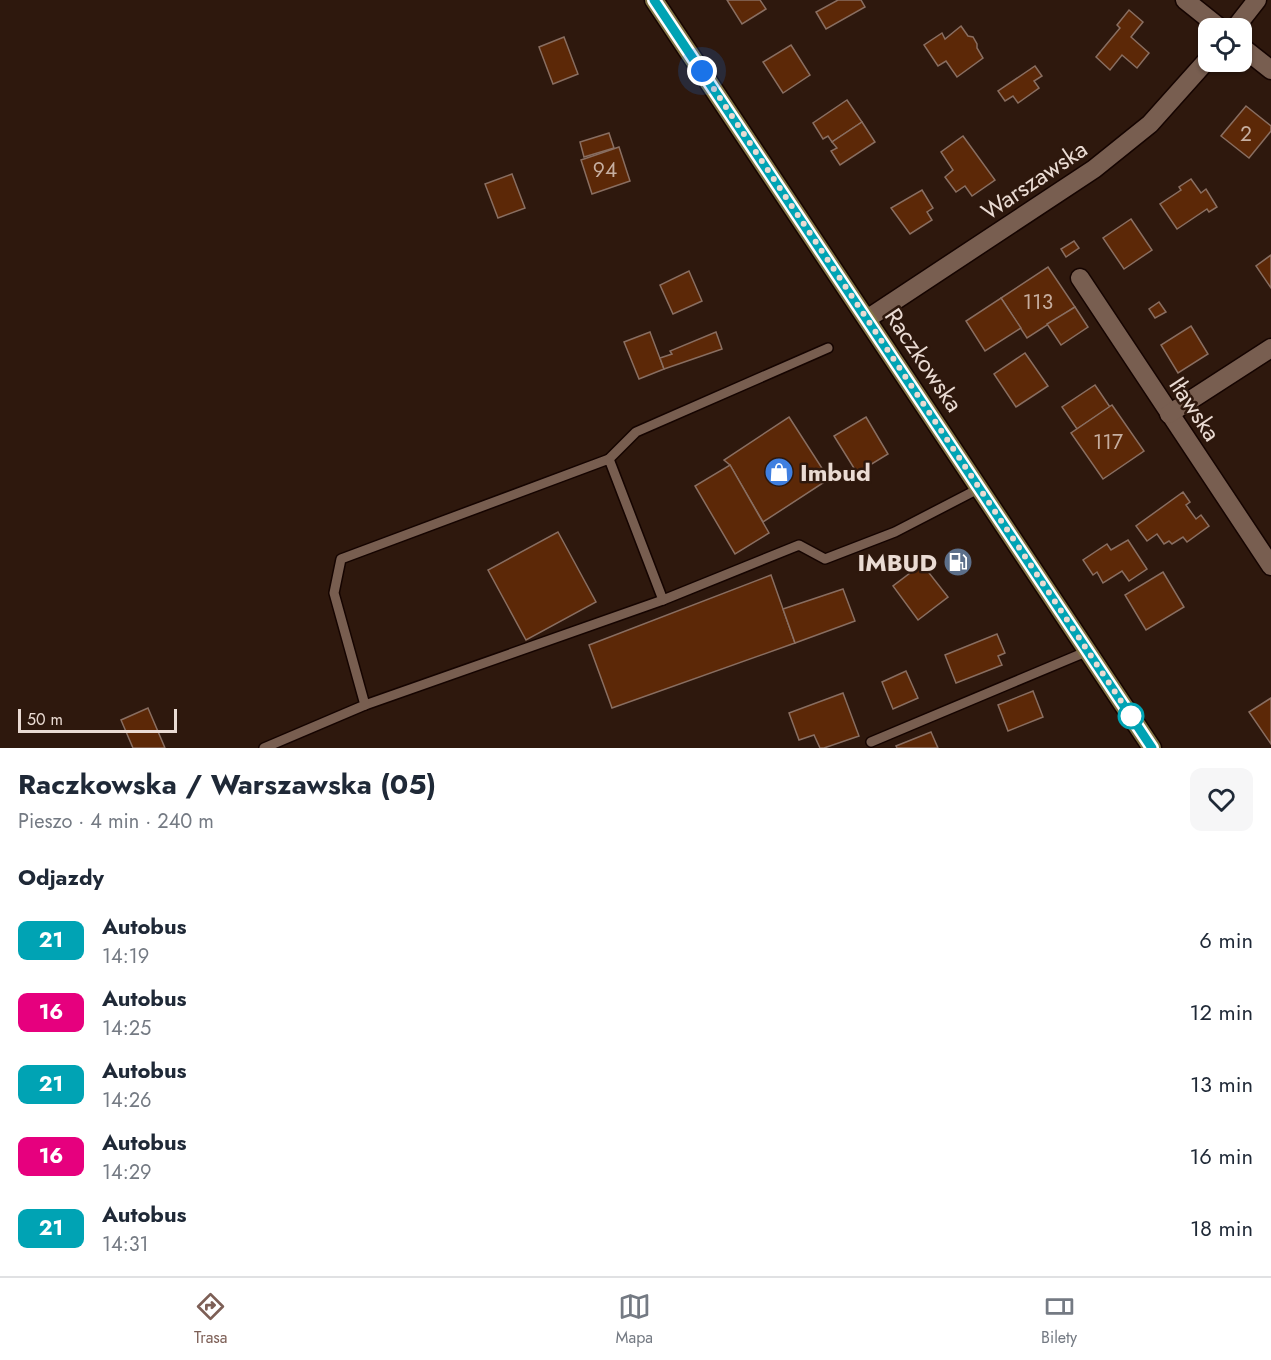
<!DOCTYPE html>
<html lang="pl">
<head>
<meta charset="utf-8">
<style>
	:root { --surface:#fff; --page:#f6f6f7; --text:#1f2937; --muted:#747a83; --line:#e0e1e3; --accent:#7d5f56 }
	body { margin:0; font-family:Jost,sans-serif; background:var(--page); color:var(--text); height:100vh; display:flex; flex-direction:column; font-size:22px; white-space:nowrap }
	* { box-sizing:border-box; margin:0 }
	p { font-size:20px; color:var(--muted) }
	.icon { flex:none; width:33px; height:33px; fill:none; stroke:currentColor; stroke-width:2; stroke-linecap:round; stroke-linejoin:round }
	.map { position:relative; height:748px; overflow:hidden }
	.sheet { display:flex; flex-direction:column; background:var(--surface); flex:1 }
	.sheet>* { flex:none }
	.badge { padding:0 12px; border-radius:9px; font-size:21px; line-height:39px }
	.controls { position:absolute; left:1198px; top:18px; display:grid; gap:12px }
	.controls a { display:grid; place-items:center; width:54px; height:54px; border-radius:12px; background:var(--surface); box-shadow:0 2px 4px #0004; font-size:30px }
	.scale { position:absolute; left:18px; bottom:15px; width:159px; box-sizing:border-box; padding-left:6px; border:3px solid #eadbd3; border-top:0; font-size:16px; line-height:21px; white-space:nowrap; color:#eadbd3; -webkit-text-stroke:4px #2e180d; paint-order:stroke }
	.you { position:absolute; width:30px; height:30px; margin:-15px; border:4px solid #fff; border-radius:50%; background:#1a73e8; box-shadow:0 0 0 9px #1a73e833 }
	.map>.badge { position:absolute; translate:-50% -50%; box-shadow:0 0 0 3px #fff }
	h2 { padding:0 18px; font-size:22px; line-height:54px }
	.round { display:grid; place-items:center; flex:none; width:63px; height:63px; border-radius:12px; background:var(--page) }
	.head { display:flex; align-items:center; justify-content:space-between; height:102px; padding:0 18px }
	h1 { font-size:28px; font-weight:700; line-height:45px }
	ul { padding:0; list-style:none }
	li { display:flex; align-items:center; gap:18px; height:72px; padding:0 18px }
	li div { flex:1 }
	li b { display:block; font-size:22px }
	li em { font-style:normal }
	li .badge { min-width:66px; font-weight:700; text-align:center }
	.dock { display:flex; justify-content:space-around; align-items:center; height:84px; border-top:2px solid var(--line); background:var(--surface); font-size:16px; color:var(--muted) }
	.dock a { display:grid; justify-items:center; gap:3px }
	.dock .selected { color:var(--accent) }
	.map>svg:first-child { display:block }
	.building { fill:#5c2807; stroke:#896e61; stroke-width:1.5 }
	.lines { fill:none; stroke-linecap:round; stroke-linejoin:round }
	.lane-casing { stroke:#150400; stroke-width:12 }
	.street-casing { stroke:#150400; stroke-width:21 }
	.secondary-casing { stroke:#150400; stroke-width:21 }
	.lane { stroke:#785e50; stroke-width:9 }
	.street { stroke:#785e50; stroke-width:18 }
	.secondary { stroke:#827445; stroke-width:18 }
	.line-casing { stroke:#fff; stroke-width:14 }
	.line { stroke:#00a3b4; stroke-width:9 }
	.walk { stroke:#eadbd3; stroke-width:6; stroke-dasharray:0 10.8 }
	.stop-dot { fill:#fff; stroke:#00a3b4; stroke-width:3 }
	.labels { text-anchor:middle; dominant-baseline:central; stroke-width:5; stroke-linejoin:round; paint-order:stroke }
	.number-label { font-size:21px; fill:#c6aea0 }
	.street-label { font-size:24px; fill:#eadbd3; stroke:#2e180d }
	.poi-label { font-size:24px; font-weight:bold; fill:#eadbd3; stroke:#2e180d; text-anchor:start }
</style>
</head>
<body>
<div class="map">
<svg width="1271" height="748" viewBox="0 0 1271 748">
	<rect width="100%" height="100%" fill="#2e180d"/>
	<!-- building -->
	<g class="building">
		<polygon points="727,0 760,0 766,9 742,24"/>
		<polygon points="838,0 861,0 865,7 826,29 816,12"/>
		<polygon points="1129,10 1143,22 1131,37 1149,53 1137,68 1122,55 1110,70 1096,57 1120,28 1117,25"/>
		<polygon points="961,26 968,36 973,37 977,44 977,48 983,58 957,77 946,61 938,66 924,45 942,33 945,39"/>
		<polygon points="564,37 578,74 553,84 539,47"/>
		<polygon points="791,45 810,75 783,93 763,62"/>
		<polygon points="1035,66 1042,76 1034,81 1039,88 1018,103 1013,96 1005,101 998,91"/>
		<polygon points="847,100 862,122 832,142 828,136 823,139 813,123"/>
		<polygon points="1246,106 1271,126 1271,131 1249,158 1221,136"/>
		<polygon points="862,122 875,142 840,165 831,151 837,148 832,142"/>
		<polygon points="609,133 614,148 584,157 580,142"/>
		<polygon points="963,136 995,180 972,196 965,186 956,192 945,177 953,170 941,152"/>
		<polygon points="619,147 630,181 592,194 581,160"/>
		<polygon points="512,174 525,208 498,218 485,184"/>
		<polygon points="1191,179 1201,193 1206,189 1217,207 1209,212 1207,209 1177,229 1160,204 1181,190 1179,187"/>
		<polygon points="922,190 933,208 927,212 932,220 910,234 891,208"/>
		<polygon points="1131,219 1152,250 1124,269 1103,238"/>
		<polygon points="1074,241 1079,248 1066,257 1061,249"/>
		<polygon points="1271,255 1271,288 1256,266"/>
		<polygon points="1048,267 1075,307 1027,338 1001,298"/>
		<polygon points="689,271 702,301 673,314 660,285"/>
		<polygon points="1001,298 1021,328 985,351 966,321"/>
		<polygon points="1159,302 1166,312 1155,318 1149,309"/>
		<polygon points="1075,307 1088,327 1061,345 1047,324"/>
		<polygon points="1191,326 1208,354 1178,373 1161,345"/>
		<polygon points="650,332 664,369 639,379 624,342"/>
		<polygon points="716,332 722,349 664,369 660,358 672,354 670,351"/>
		<polygon points="1025,353 1048,386 1016,407 994,374"/>
		<polygon points="1095,385 1110,407 1077,429 1062,407"/>
		<polygon points="1112,405 1144,451 1103,479 1071,433"/>
		<polygon points="789,417 829,479 763,522 730,465 724,460"/>
		<polygon points="866,417 888,454 857,473 834,436"/>
		<polygon points="730,465 769,533 735,554 695,486"/>
		<polygon points="1183,492 1190,502 1186,505 1196,519 1201,515 1209,526 1187,542 1183,537 1172,544 1169,541 1164,544 1157,534 1147,541 1136,526"/>
		<polygon points="558,532 596,602 526,640 488,570"/>
		<polygon points="1128,540 1147,569 1129,581 1122,571 1103,583 1097,572 1093,575 1083,560 1107,544 1111,550"/>
		<polygon points="922,564 948,597 918,620 893,586"/>
		<polygon points="1163,572 1184,607 1146,630 1125,595"/>
		<polygon points="771,575 795,643 612,708 589,645"/>
		<polygon points="843,589 855,621 795,643 783,609"/>
		<polygon points="997,634 1005,653 998,656 1002,665 956,683 945,655"/>
		<polygon points="906,671 918,698 893,709 882,682"/>
		<polygon points="1033,691 1043,717 1008,731 998,705"/>
		<polygon points="843,693 859,736 824,748 820,748 814,735 799,740 789,713"/>
		<polygon points="1271,698 1271,744 1249,712"/>
		<polygon points="148,708 165,748 133,748 121,720"/>
		<polygon points="931,732 938,748 897,748 896,746"/>
	</g>
	<g class="lines">
		<!-- lane casing -->
		<g class="lane-casing">
			<g id="lane">
				<polyline points="609,459 636,432 828,348"/>
				<polyline points="365,705 663,600"/>
				<polyline points="871,742 1088,651"/>
				<polyline points="264,748 365,705 334,593 341,559 609,459 663,600 799,545 825,559 895,532 980,488"/>
			</g>
		</g>
		<!-- street casing -->
		<g class="street-casing">
			<g id="street">
				<polyline points="1185,0 1220,28"/>
				<polyline points="1235,28 1257,0"/>
				<polyline points="1242,47 1271,70"/>
				<polyline points="1080,278 1271,566"/>
				<polyline points="867,319 1094,169 1150,124 1209,58"/>
				<polyline points="1169,414 1271,348"/>
			</g>
		</g>
		<!-- secondary casing -->
		<g class="secondary-casing">
			<polyline id="secondary" points="654,0 1152,748"/>
		</g>
		<!-- lane -->
		<use href="#lane" class="lane"/>
		<!-- street -->
		<use href="#street" class="street"/>
		<!-- secondary -->
		<use href="#secondary" class="secondary"/>
	</g>
	<g class="lines">
		<!-- line casing -->
		<g class="line-casing">
			<polyline id="line" points="654,0 1152,748"/>
		</g>
		<!-- line -->
		<use href="#line" class="line"/>
		<!-- walk -->
		<polyline class="walk" points="702,71 1131,716"/>
	</g>
	<!-- icons -->
	<defs>
		<g id="shop-disc" transform="scale(1.5)"><circle r="9.5" fill="#3f7fe0" stroke="#2e180d"/><path d="M-5-2.5h2.3a2.7 3.5 0 0 1 5.4 0H5L5.5 6h-11ZM-1.5-2.5h3a1.5 2.3 0 0 0-3 0Z" fill="#fff"/></g>
		<g id="fuel-disc" transform="scale(1.5)"><circle r="9.5" fill="#5c6f8a" stroke="#2e180d"/><path d="M-5.5-6h7V0h2V4h1.3V-2.5L3-4.5l.8-.8L6-3V5H2.5V1h-1V6h-7ZM-4.2-4.7v3.2H.2V-4.7Z" fill="#fff"/></g>
	</defs>
	<g fill-rule="evenodd">
		<use href="#shop-disc" x="779" y="472"/>
		<use href="#fuel-disc" x="958" y="562"/>
	</g>
	<!-- markers -->
	<circle class="stop-dot" cx="1131" cy="716" r="12"/>
	<g class="labels">
		<!-- number labels -->
		<g class="number-label">
			<text x="1246" y="134">2</text>
			<text x="605" y="170">94</text>
			<text x="1038" y="302">113</text>
			<text x="1108" y="442">117</text>
		</g>
		<!-- street labels -->
		<g class="street-label">
			<text transform="translate(1034 180) rotate(-34)">Warszawska</text>
			<text transform="translate(924 360) rotate(56)">Raczkowska</text>
			<text transform="translate(1195 409) rotate(56)">Iławska</text>
		</g>
		<!-- poi labels -->
		<g class="poi-label">
			<text x="800" y="472">Imbud</text>
			<text x="937" y="562" text-anchor="end">IMBUD</text>
		</g>
	</g>
</svg>
<div class="controls">
<a><svg class="icon" aria-label="locate" viewBox="0 0 24 24"><circle cx="12" cy="12" r="6"/><path d="M12 2v4M12 18v4M2 12h4M18 12h4"/></svg></a>
</div>
<div class="scale">50 m</div>
<div class="you" style="left:702px;top:71px"></div>
</div>
<section class="sheet">
<div class="head"><div><h1>Raczkowska / Warszawska (05)</h1><p>Pieszo · 4 min · 240 m</p></div><a class="round"><svg class="icon" aria-label="heart" viewBox="0 0 24 24"><path d="M12 20l-8-8c-3-5 5-10 8-4 3-6 11-1 8 4z"/></svg></a></div>
<h2>Odjazdy</h2>
<ul>
<li><span class="badge" style="background:#00a3b4;color:#fff">21</span><div><b>Autobus</b><p>14:19</p></div><em>6 min</em></li>
<li><span class="badge" style="background:#e6007e;color:#fff">16</span><div><b>Autobus</b><p>14:25</p></div><em>12 min</em></li>
<li><span class="badge" style="background:#00a3b4;color:#fff">21</span><div><b>Autobus</b><p>14:26</p></div><em>13 min</em></li>
<li><span class="badge" style="background:#e6007e;color:#fff">16</span><div><b>Autobus</b><p>14:29</p></div><em>16 min</em></li>
<li><span class="badge" style="background:#00a3b4;color:#fff">21</span><div><b>Autobus</b><p>14:31</p></div><em>18 min</em></li>
</ul>
</section>
<nav class="dock">
<a class="selected"><svg class="icon" aria-label="directions" viewBox="0 0 24 24"><path d="M12 3l9 9-9 9-9-9zM9 14v-3h6M13 9l2 2-2 2"/></svg>Trasa</a>
<a><svg class="icon" aria-label="map" viewBox="0 0 24 24"><path d="M3 6l6-2 6 2 6-2v14l-6 2-6-2-6 2zM9 4v14M15 6v14"/></svg>Mapa</a>
<a><svg class="icon" aria-label="tickets" viewBox="0 0 24 24"><path d="M3 7h18v10H3zM15 7v10"/></svg>Bilety</a>
</nav>
</body>
</html>
